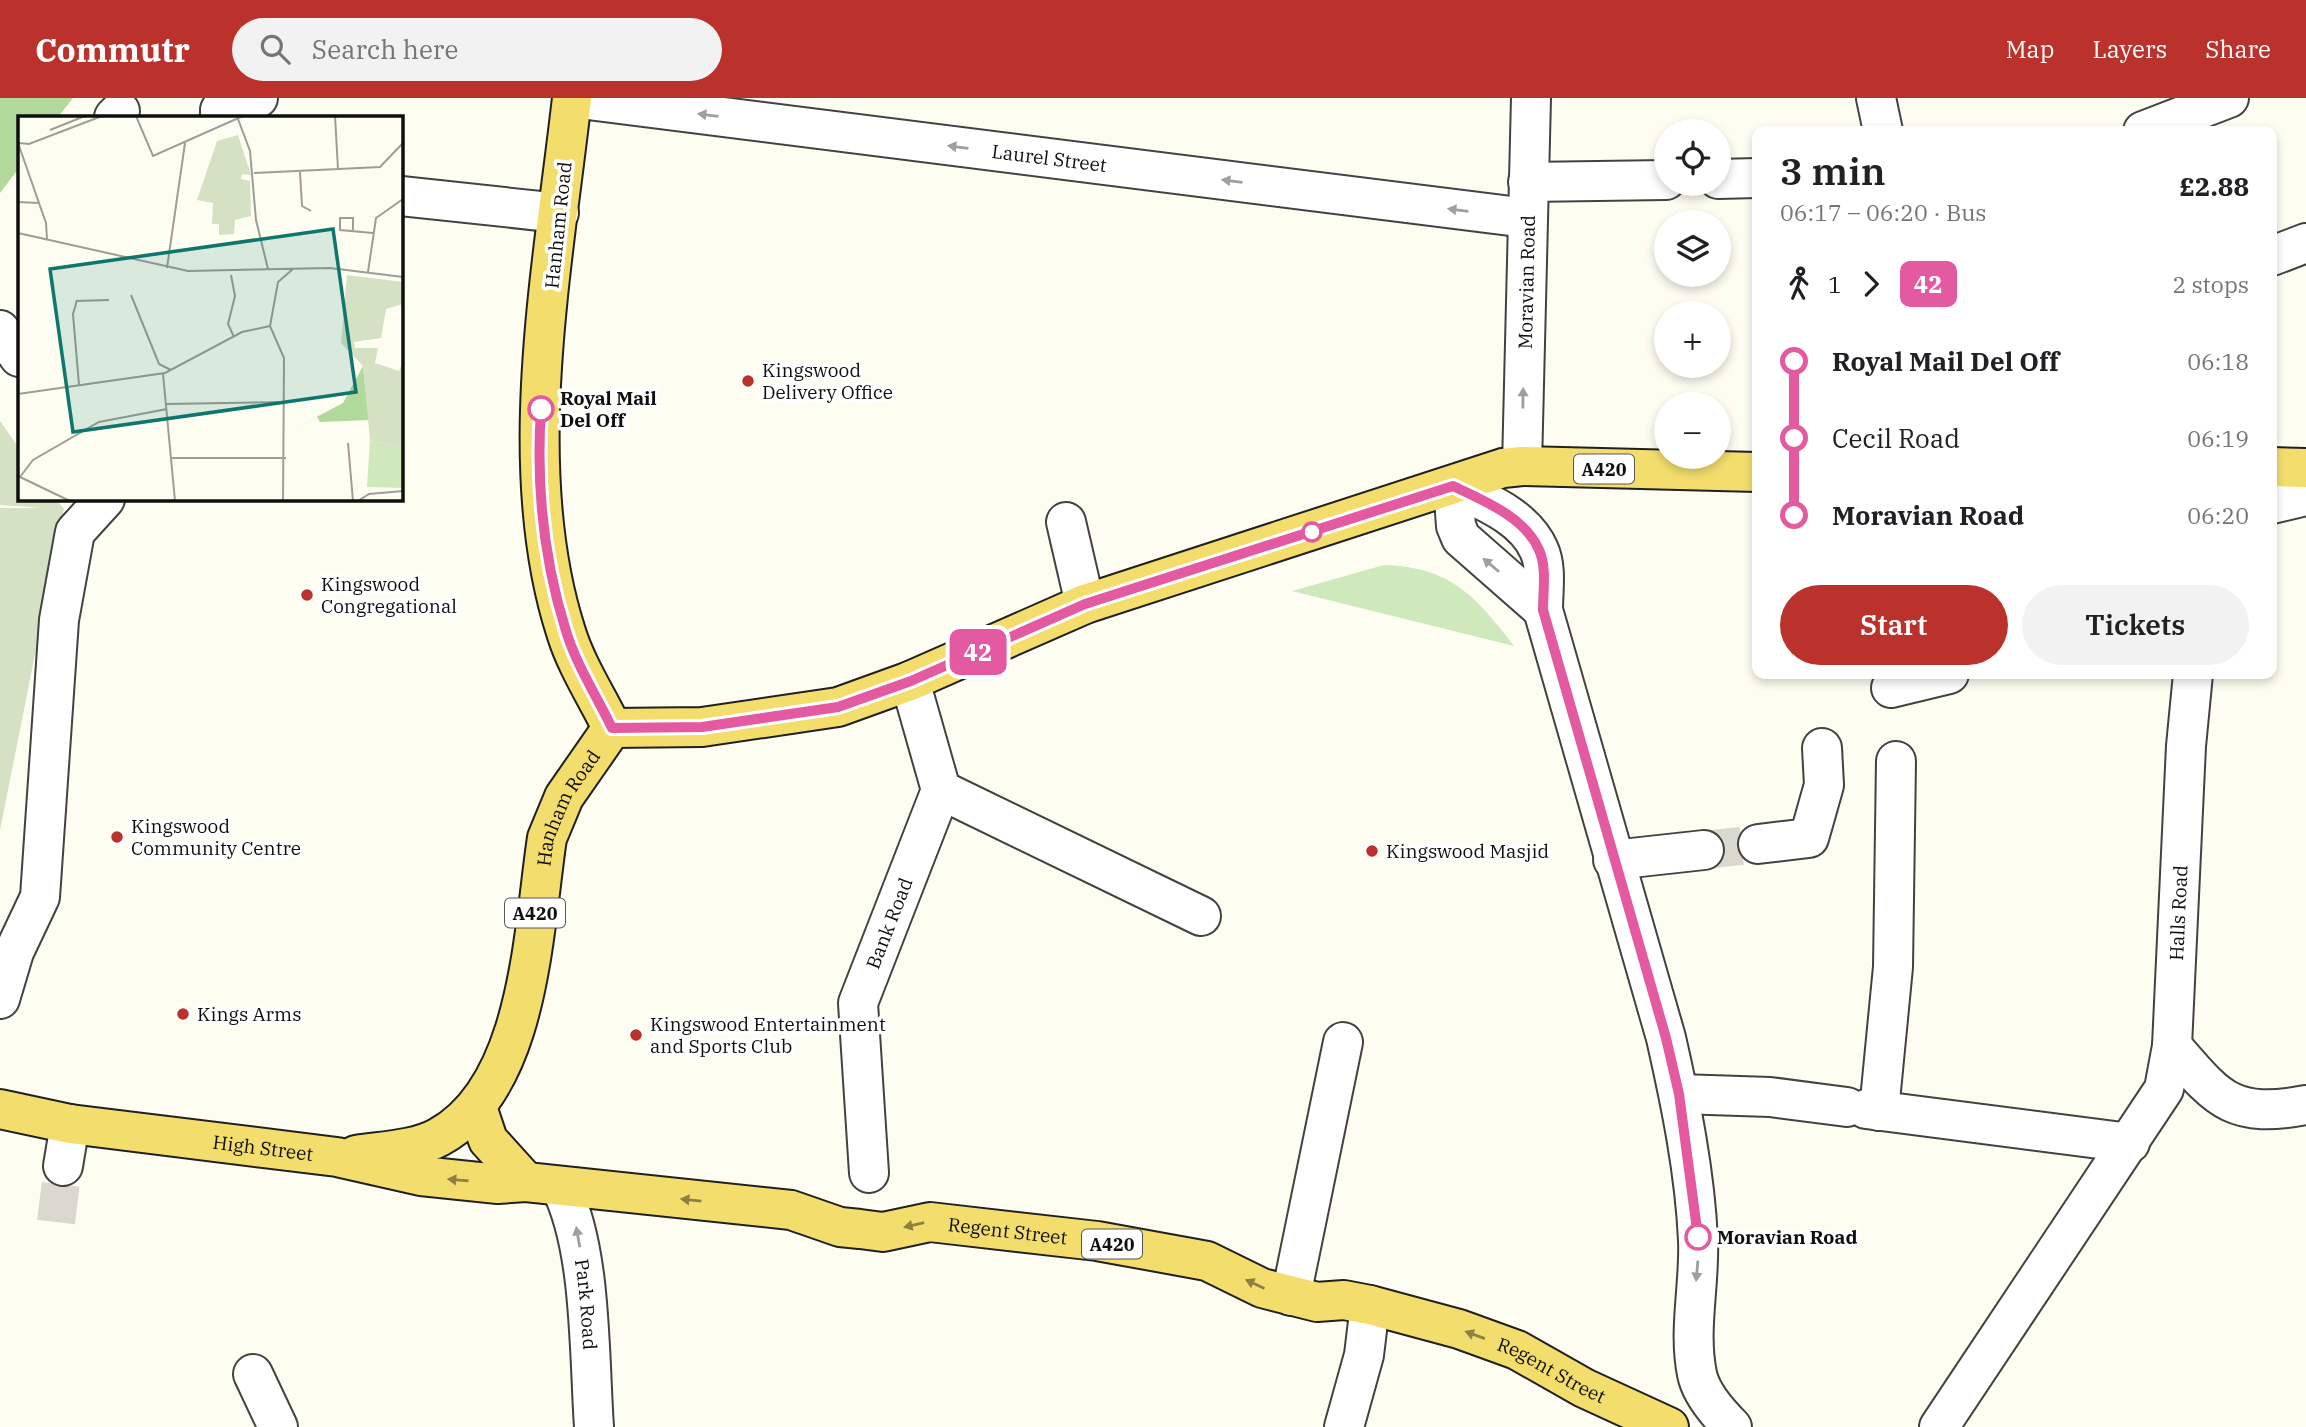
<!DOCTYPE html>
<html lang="en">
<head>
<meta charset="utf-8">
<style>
	:root { --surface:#fff; --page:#f2f2f2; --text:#202124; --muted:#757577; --accent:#bb312b }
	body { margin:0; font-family:"IBM Plex Serif",serif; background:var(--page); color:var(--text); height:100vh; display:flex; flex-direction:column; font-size:26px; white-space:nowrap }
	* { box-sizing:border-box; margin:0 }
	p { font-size:23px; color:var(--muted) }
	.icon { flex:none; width:38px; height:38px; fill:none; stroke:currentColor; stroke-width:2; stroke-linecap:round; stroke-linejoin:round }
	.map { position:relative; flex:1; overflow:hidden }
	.drawer { position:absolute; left:1752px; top:28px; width:525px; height:553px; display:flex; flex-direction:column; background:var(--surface); border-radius:14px; box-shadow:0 4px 10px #0003 }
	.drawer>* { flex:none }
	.badge { padding:0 14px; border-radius:10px; font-size:24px; line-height:46px }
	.fabs { position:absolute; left:1654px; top:21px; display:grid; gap:14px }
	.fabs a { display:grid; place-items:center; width:77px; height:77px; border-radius:50%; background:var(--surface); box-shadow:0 4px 10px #0003; font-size:35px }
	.map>.badge { position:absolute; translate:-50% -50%; box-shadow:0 0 0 4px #fff }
	.legs { display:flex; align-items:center; gap:10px; height:77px; padding:0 28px; font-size:23px }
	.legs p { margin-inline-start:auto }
	.head { display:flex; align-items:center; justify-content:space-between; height:119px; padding:0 28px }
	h1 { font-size:38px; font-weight:600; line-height:52px }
	.cta { display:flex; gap:14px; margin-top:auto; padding:14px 28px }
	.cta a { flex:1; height:80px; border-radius:42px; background:var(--accent); color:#fff; font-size:28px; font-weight:600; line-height:80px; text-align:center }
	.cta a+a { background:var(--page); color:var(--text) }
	ul { padding:0 28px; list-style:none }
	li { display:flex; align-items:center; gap:24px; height:77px; font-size:26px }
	li i { display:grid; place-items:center; width:10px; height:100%; margin:0 9px; background:currentColor }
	li i::after { content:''; width:18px; height:18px; margin:-9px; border:5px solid; border-radius:50%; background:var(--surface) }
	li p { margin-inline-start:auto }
	li:first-child i { background:linear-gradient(#0000 50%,currentColor 0) }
	li:last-child i { background:linear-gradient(currentColor 50%,#0000 0) }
	header { display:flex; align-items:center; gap:42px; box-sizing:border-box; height:98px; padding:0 35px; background:var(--accent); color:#fff }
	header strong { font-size:33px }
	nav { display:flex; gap:38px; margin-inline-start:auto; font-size:24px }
	.search { width:490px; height:63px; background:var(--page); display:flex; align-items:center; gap:18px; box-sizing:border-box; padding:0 24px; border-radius:38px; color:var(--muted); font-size:26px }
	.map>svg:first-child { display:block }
	.green { fill:#cfe8bc }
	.forest { fill:#b2d99c }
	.cemetery { fill:#d5e1c3 }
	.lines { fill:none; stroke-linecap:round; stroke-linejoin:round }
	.minor-tunnel { stroke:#dad9d0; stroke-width:38; stroke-dasharray:38 19; stroke-linecap:butt }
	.minor-casing { stroke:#424242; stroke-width:42 }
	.major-casing { stroke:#202020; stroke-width:42 }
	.minor { stroke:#fff; stroke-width:38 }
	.major { stroke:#f3de6d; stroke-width:38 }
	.oneway { fill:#9f9f9f }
	.oneway2 { fill:#8c8143 }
	.line-1-casing { stroke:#fff; stroke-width:16 }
	.line-1 { stroke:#e35aa1; stroke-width:10 }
	.poi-dot { fill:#bb312b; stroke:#fff; stroke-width:2.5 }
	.stop-1-dot { fill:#fff; stroke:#e35aa1; stroke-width:3.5 }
	.labels { text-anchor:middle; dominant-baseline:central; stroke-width:7; stroke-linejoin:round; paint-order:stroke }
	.shield { fill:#fff; stroke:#575757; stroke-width:2 }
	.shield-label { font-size:18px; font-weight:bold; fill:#0f0f0f }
	.street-label { font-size:19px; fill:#0f0f0f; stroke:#fff }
	.poi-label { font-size:19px; fill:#0f0f0f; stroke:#fff; text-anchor:start }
	.stop-label { font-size:19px; font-weight:bold; fill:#0f0f0f; stroke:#fff; text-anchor:start }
	.inset-road { fill:none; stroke:#9e9e97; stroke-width:2 }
	.view { fill:#0f766e; fill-opacity:0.15; stroke:#0f766e; stroke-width:3.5 }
	.inset-edge { fill:none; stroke:#0f0f0f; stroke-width:3.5 }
</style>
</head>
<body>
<header>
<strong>Commutr</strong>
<div class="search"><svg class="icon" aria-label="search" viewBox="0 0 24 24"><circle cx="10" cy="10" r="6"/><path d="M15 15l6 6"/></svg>Search here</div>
<nav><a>Map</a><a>Layers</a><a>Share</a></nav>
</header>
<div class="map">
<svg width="2306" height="1329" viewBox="0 0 2306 1329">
	<rect width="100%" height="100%" fill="#fefdf2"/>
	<!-- green -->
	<path class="green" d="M 1384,467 C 1451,469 1475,498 1514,548 L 1292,493 Z"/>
	<!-- forest -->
	<polygon class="forest" points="0,0 73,0 58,19 19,19 19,70 0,95"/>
	<!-- cemetery -->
	<polygon class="cemetery" points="0,323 19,350 19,401 56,401 64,411 0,732 0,410 44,410 0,407"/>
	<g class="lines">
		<!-- minor-tunnel -->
		<g class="minor-tunnel">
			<polyline points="1704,752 1758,746"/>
			<polyline points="56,1124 63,1068"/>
		</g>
		<!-- minor casing -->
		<g class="minor-casing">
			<g id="minor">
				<path id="s1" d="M 572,0 L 1526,120"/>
				<polyline points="1876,0 1883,33"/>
				<polyline points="114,19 120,13"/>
				<polyline points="220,19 220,12 258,0"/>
				<polyline points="2143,33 2229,0"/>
				<polyline points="1718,81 1757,80"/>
				<polyline points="1528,84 1666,82"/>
				<polyline points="401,98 559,115"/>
				<polyline points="2272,158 2306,145"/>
				<polyline points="0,232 19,259"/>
				<path id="s2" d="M 1522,368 L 1531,0"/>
				<path d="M 1453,388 C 1484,403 1525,419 1539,452 C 1547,469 1543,493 1543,512 L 1666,940 C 1681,1006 1695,1075 1698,1142 C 1700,1186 1688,1232 1697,1276 C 1701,1296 1718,1315 1732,1329"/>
				<polyline points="1453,388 1456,428 1461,440 1543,512"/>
				<polyline points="2272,406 2306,398"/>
				<polyline points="1066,424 1085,506"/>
				<polyline points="1891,590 1949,576"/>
				<polyline points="941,692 1201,818"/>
				<polyline points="1758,746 1809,740 1824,687 1822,650"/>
				<polyline points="1613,762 1704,752"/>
				<polyline points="0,901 14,854 40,799 59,522 75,434 105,401"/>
				<path d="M 2172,948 C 2218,1001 2231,1021 2306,1007"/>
				<polyline points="1679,996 1770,999 1847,1009"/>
				<polyline points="1866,1011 2130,1045"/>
				<polyline points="1879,1013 1893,869 1896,663"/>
				<polyline points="63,1068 70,1026"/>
				<path id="s3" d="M 869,1075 L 858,905 L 941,692 L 910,583"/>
				<path id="s4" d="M 560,1088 C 592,1151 589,1257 594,1329"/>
				<polyline points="1291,1198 1343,944"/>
				<polyline points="253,1276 278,1329"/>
				<polyline points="1344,1329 1364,1257 1370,1207"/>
				<path id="s5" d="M 1939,1329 L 2164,991 L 2172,948 L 2186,648 L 2193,576"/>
			</g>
		</g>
		<!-- major casing -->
		<g class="major-casing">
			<g id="major">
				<path d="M 572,0 C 553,169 513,370 566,534 C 576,567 597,599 612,630"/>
				<polyline points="2272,369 2306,370"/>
				<polyline points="612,630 702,629 838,609 910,583 1085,506 1503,370 1522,368 1757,374"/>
				<polyline points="477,1009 488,1042 526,1084"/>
				<path id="s6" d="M 0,1011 L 70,1026 L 337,1059 L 421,1078 L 498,1086 L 526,1084 L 791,1112 L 840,1129 L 860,1131 L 883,1134 L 930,1124 L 1097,1143 L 1207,1163 L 1262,1190 L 1317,1204 L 1344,1202 L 1370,1207 L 1459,1231 L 1517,1252 L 1584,1290 L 1669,1329"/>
				<path id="s7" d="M 356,1057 C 381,1053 416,1052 439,1039 C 530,989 533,833 547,740 L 564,699 L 612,630"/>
			</g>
		</g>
		<!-- minor -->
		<use href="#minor" class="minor"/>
		<!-- major -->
		<use href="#major" class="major"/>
	</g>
	<!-- one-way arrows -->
	<defs><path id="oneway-solid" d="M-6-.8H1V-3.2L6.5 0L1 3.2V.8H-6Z" transform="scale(1.75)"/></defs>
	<g class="oneway">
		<use href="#oneway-solid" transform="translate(708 17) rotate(-173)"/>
		<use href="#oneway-solid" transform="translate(958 49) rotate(-173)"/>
		<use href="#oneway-solid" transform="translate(1232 83) rotate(-173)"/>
		<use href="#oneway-solid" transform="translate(1458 112) rotate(-173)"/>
		<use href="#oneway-solid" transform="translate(1523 300) rotate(-89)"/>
		<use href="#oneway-solid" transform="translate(1491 467) rotate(-140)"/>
		<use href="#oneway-solid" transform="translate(578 1139) rotate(-100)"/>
		<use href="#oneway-solid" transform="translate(1697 1173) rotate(95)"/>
	</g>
	<g class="oneway2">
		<use href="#oneway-solid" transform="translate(458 1082) rotate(-175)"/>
		<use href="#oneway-solid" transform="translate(691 1102) rotate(-174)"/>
		<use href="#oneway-solid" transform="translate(914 1127) rotate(167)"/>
		<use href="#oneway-solid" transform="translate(1255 1186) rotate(-155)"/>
		<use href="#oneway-solid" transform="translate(1475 1237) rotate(-160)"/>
	</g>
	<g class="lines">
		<!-- line-1 casing -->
		<g class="line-1-casing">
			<path id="line-1" d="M 541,311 C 536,386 543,460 566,533 C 576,566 597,599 612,630 L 702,629 L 838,609 L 911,583 L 1085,506 L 1453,388 C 1484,403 1525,419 1539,452 C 1547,469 1543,493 1543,512 L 1666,940 L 1679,996 L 1698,1139"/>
		</g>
		<!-- line-1 -->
		<use href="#line-1" class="line-1"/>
	</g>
	<!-- markers -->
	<g class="poi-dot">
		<circle cx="748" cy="283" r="7"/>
		<circle cx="307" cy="497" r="7"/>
		<circle cx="117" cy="739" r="7"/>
		<circle cx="1372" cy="753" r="7"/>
		<circle cx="183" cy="916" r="7"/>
		<circle cx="636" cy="937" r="7"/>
	</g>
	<g class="stop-1-dot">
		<circle cx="541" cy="311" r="12"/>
		<circle cx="1312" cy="434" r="9"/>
		<circle cx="1698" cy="1139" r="12"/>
	</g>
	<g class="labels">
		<!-- shield labels -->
		<g class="shield">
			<rect x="1574" y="356.5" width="60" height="29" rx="5"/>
			<rect x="505" y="800.5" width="60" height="29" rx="5"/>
			<rect x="1082" y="1131.5" width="60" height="29" rx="5"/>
		</g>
		<g class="shield-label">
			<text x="1604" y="371">A420</text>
			<text x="535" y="815">A420</text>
			<text x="1112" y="1146">A420</text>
		</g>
		<!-- street labels -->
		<g class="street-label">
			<text stroke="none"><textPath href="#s1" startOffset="481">Laurel Street</textPath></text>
			<text transform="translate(558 127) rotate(-84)">Hanham Road</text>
			<text stroke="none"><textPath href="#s2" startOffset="184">Moravian Road</textPath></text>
			<text stroke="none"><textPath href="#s7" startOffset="450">Hanham Road</textPath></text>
			<text stroke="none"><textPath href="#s5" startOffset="583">Halls Road</textPath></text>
			<text stroke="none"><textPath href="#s3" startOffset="256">Bank Road</textPath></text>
			<text stroke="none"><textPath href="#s6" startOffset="266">High Street</textPath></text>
			<text stroke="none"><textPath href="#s6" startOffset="1020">Regent Street</textPath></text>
			<text stroke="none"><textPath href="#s4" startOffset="122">Park Road</textPath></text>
			<text stroke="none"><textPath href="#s6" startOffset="1587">Regent Street</textPath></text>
		</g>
		<!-- poi labels -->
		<g class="poi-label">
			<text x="762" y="272">Kingswood<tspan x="762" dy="22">Delivery Office</tspan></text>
			<text x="321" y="486">Kingswood<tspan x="321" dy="22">Congregational</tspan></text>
			<text x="131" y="728">Kingswood<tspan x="131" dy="22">Community Centre</tspan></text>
			<text x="1386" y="753">Kingswood Masjid</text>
			<text x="197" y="916">Kings Arms</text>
			<text x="650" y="926">Kingswood Entertainment<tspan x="650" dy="22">and Sports Club</tspan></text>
		</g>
		<!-- stop labels -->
		<g class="stop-label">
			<text x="560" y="300">Royal Mail<tspan x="560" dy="22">Del Off</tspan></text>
			<text x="1717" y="1139">Moravian Road</text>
		</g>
	</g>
	<!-- overview -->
	<g transform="translate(18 18)">
		<rect width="385" height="385" fill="#fefdf2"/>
		<path d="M 352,324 L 385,332 L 385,372 L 349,371 Z" fill="#cfe8bc"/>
		<path d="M 345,250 L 351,304 L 302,306 L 299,301 L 274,314 L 325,287 Z" fill="#b2d99c"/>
		<path d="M 220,19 L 233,59 L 224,58 L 223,63 L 232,65 L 233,100 L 217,104 L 216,118 L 201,119 L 201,108 L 194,108 L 195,87 L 179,84 L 199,25 ZM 329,159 L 385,166 L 385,188 L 368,193 L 363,222 L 336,226 L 337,232 L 360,232 L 357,247 L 381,255 L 385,244 L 385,332 L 352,324 L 345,250 L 323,227 Z" fill="#d5e1c3"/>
		<path class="inset-road" d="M 118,0 L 135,40 L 225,0M 317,0 L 320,53M 220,3 L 232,35 L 238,104 L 250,153M 32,14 L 67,0M 0,27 L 28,107 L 29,123M 1,27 L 11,28 L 84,0M 282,56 L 284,90 L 293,95M 236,57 L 362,51 L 385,27M 0,86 L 21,87M 335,114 L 335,102 L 322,102 L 322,114 L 355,117M 0,117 L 170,155 L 312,152 L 385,161M 149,152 L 167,27M 350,156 L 358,102 L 385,83M 213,159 L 217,180 L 210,208 L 216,221M 113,179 L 141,248 L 153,254M 59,184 L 55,198 L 61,269M 58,185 L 91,184M 252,210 L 266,242 L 265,385M 252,210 L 260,166 L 275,153M 145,258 L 157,385M 0,278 L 147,257 L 224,216 L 252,210M 148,288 L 268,286M 330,327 L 335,385M 154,342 L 268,342M 0,360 L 52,385M 2,361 L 15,344 L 81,306 L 149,293M 340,385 L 351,378 L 385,375"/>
		<path class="view" d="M 315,113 L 338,276 L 55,316 L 32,153 Z"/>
		<rect width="385" height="385" class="inset-edge"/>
	</g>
</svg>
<div class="fabs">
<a><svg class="icon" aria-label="locate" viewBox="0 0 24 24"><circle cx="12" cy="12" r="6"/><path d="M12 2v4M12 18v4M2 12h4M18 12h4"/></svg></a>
<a><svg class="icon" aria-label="layers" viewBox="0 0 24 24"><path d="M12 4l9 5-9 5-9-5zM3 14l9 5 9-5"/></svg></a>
<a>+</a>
<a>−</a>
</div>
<b class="badge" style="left:978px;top:554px;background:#e35aa1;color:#fff">42</b>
<section class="drawer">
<div class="head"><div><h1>3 min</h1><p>06:17 – 06:20 · Bus</p></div><b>£2.88</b></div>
<div class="legs"><svg class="icon" aria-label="walk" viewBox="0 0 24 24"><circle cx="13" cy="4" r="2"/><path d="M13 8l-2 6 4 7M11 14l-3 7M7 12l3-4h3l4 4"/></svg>1<svg class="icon" aria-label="forward" viewBox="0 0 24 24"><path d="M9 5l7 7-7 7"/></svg><b class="badge" style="background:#e35aa1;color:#fff">42</b><p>2 stops</p></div>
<ul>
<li><i style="color:#e35aa1"></i><b>Royal Mail Del Off</b><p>06:18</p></li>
<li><i style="color:#e35aa1"></i><span>Cecil Road</span><p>06:19</p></li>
<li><i style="color:#e35aa1"></i><b>Moravian Road</b><p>06:20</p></li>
</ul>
<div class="cta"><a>Start</a><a>Tickets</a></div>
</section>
</div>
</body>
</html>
